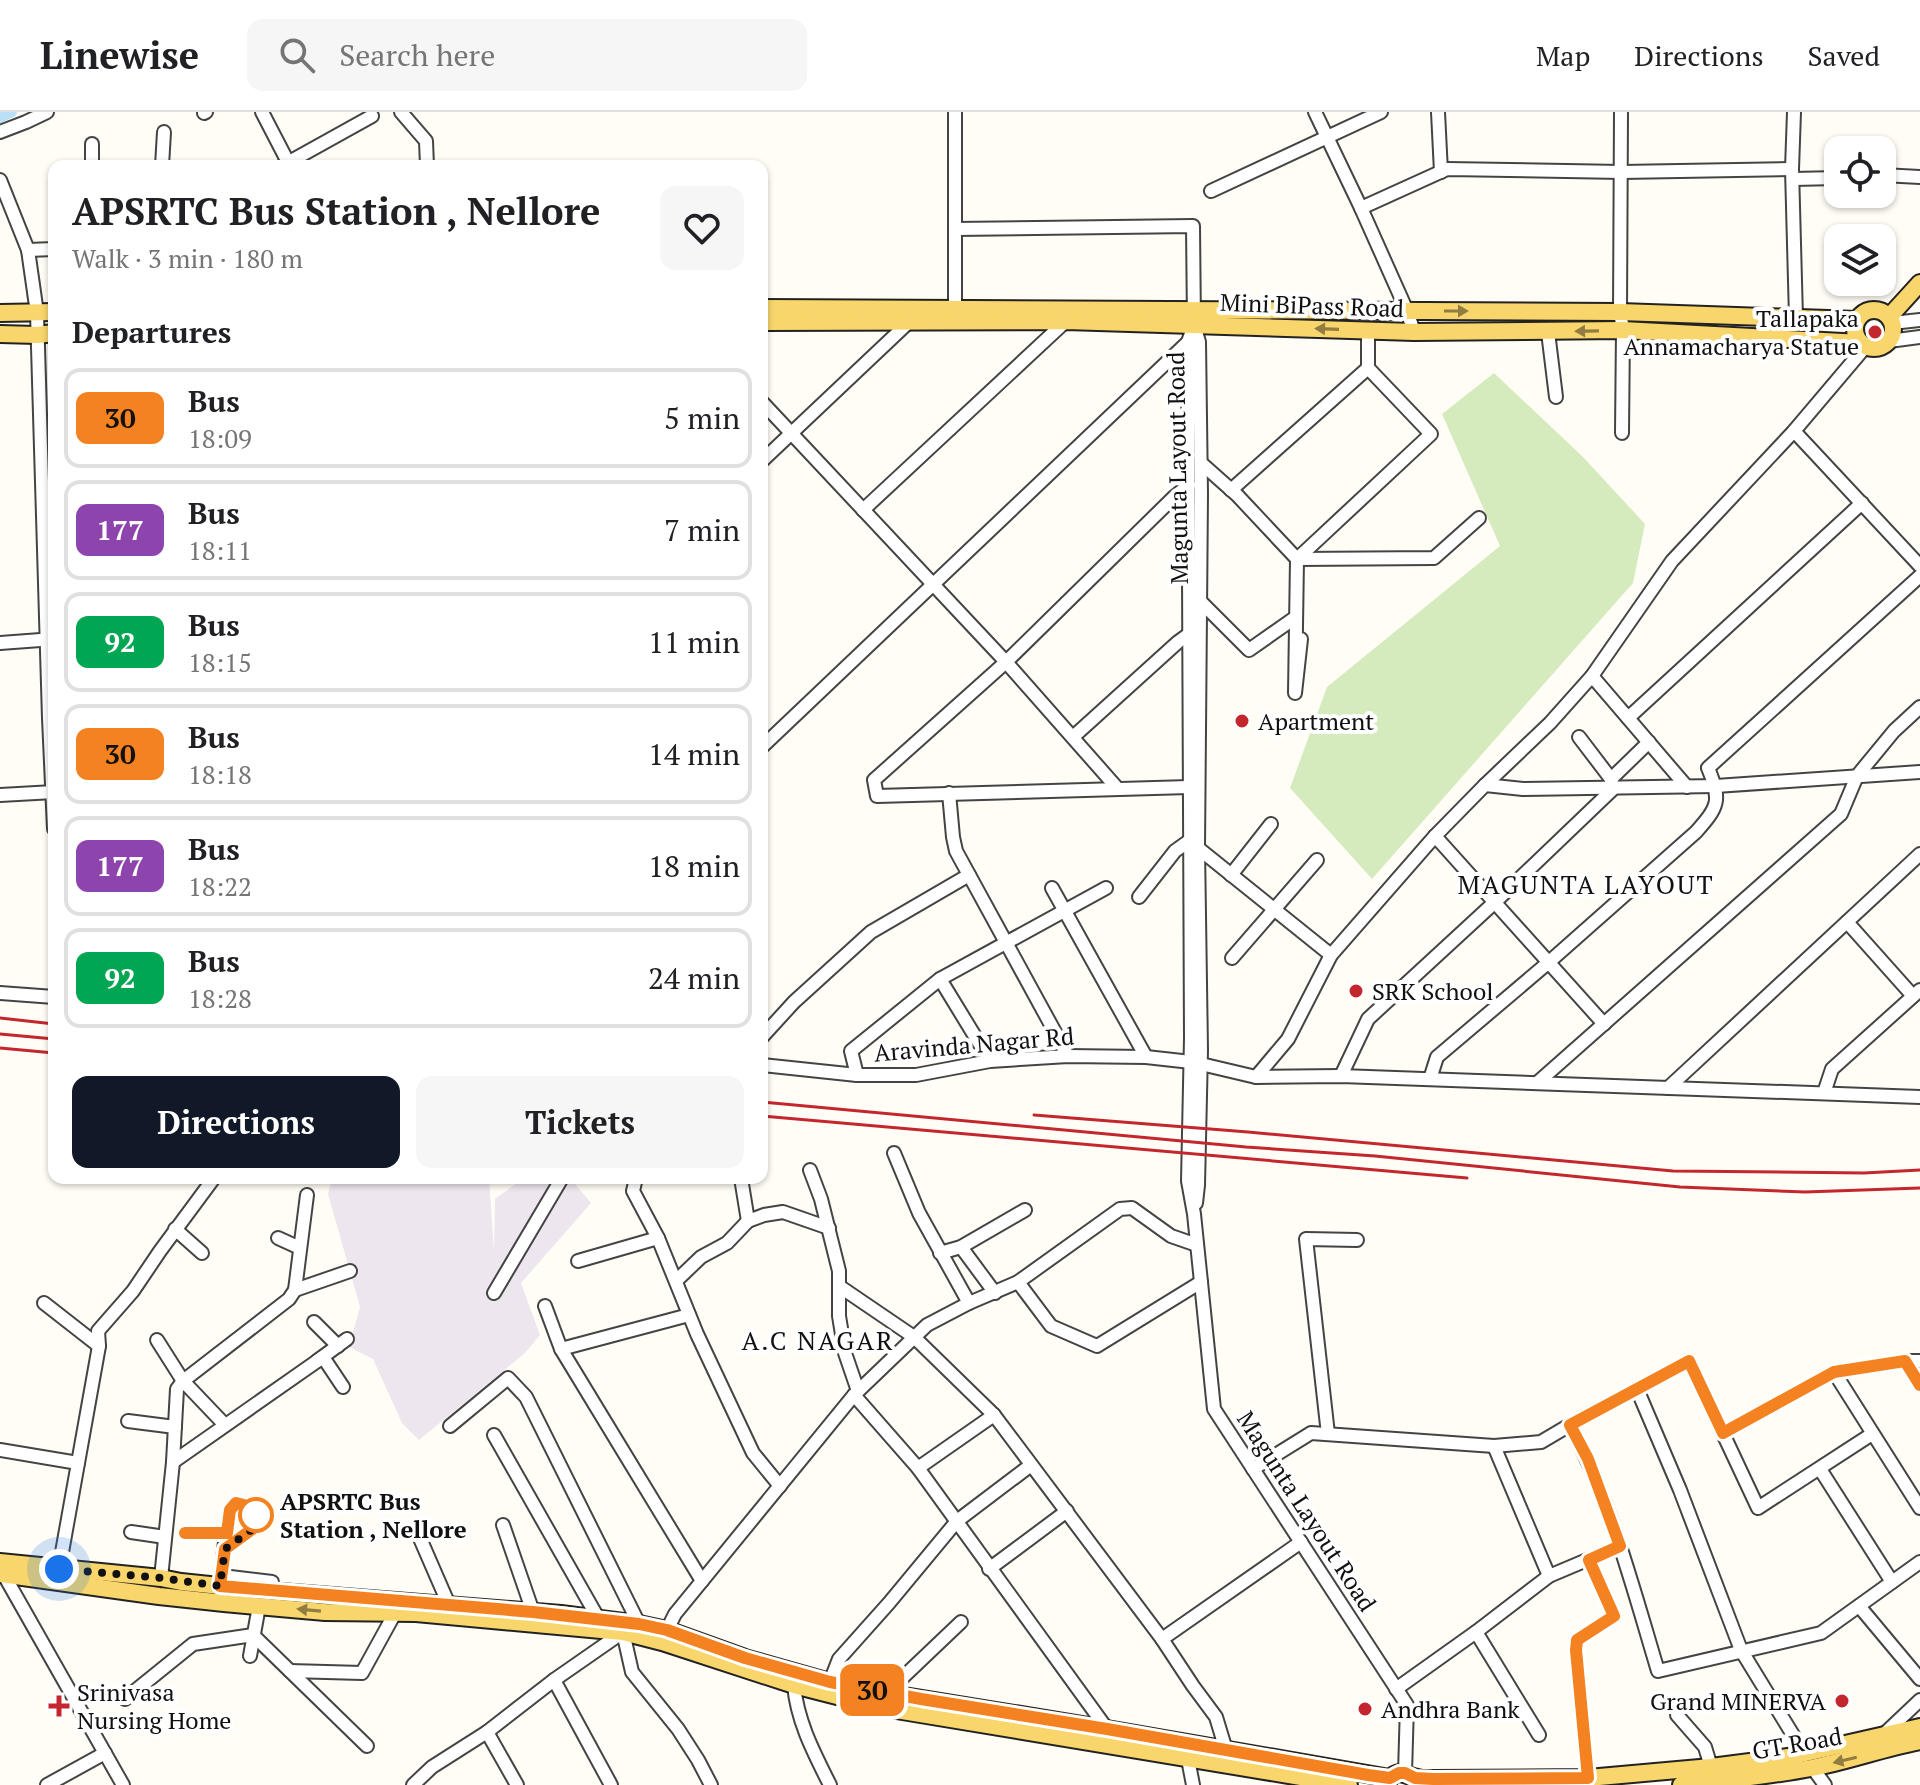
<!DOCTYPE html>
<html lang="en">
<head>
<meta charset="utf-8">
<style>
	:root { --surface:#fff; --page:#f6f6f6; --text:#202124; --muted:#757577; --line:#e0e0e0; --accent:#111827 }
	body { margin:0; font-family:"PT Serif",serif; background:var(--page); color:var(--text); height:100vh; display:flex; flex-direction:column; font-size:30px; white-space:nowrap }
	* { box-sizing:border-box; margin:0 }
	p { font-size:26px; color:var(--muted) }
	.icon { flex:none; width:44px; height:44px; fill:none; stroke:currentColor; stroke-width:2; stroke-linecap:round; stroke-linejoin:round }
	.map { position:relative; flex:1; overflow:hidden }
	.sheet { position:absolute; left:48px; top:48px; width:720px; height:1024px; display:flex; flex-direction:column; background:var(--surface); border-radius:16px; box-shadow:0 2px 6px #0004 }
	.sheet>* { flex:none }
	.badge { padding:0 16px; border-radius:12px; font-size:28px; line-height:52px }
	.controls { position:absolute; left:1824px; top:24px; display:grid; gap:16px }
	.controls a { display:grid; place-items:center; width:72px; height:72px; border-radius:16px; background:var(--surface); box-shadow:0 2px 6px #0004; font-size:40px }
	.you { position:absolute; width:40px; height:40px; margin:-20px; border:6px solid #fff; border-radius:50%; background:#1a73e8; box-shadow:0 0 0 12px #1a73e833 }
	.map>.badge { position:absolute; translate:-50% -50%; box-shadow:0 0 0 4px #fff }
	h2 { padding:0 24px; font-size:30px; line-height:72px }
	.round { display:grid; place-items:center; flex:none; width:84px; height:84px; border-radius:16px; background:var(--page) }
	.headline { display:flex; align-items:center; justify-content:space-between; height:136px; padding:0 24px }
	h1 { font-size:38px; font-weight:700; line-height:60px }
	.primary-button { display:flex; gap:16px; margin-top:auto; padding:16px 24px }
	.primary-button a { flex:1; height:92px; border-radius:16px; background:var(--accent); color:#fff; font-size:32px; font-weight:700; line-height:92px; text-align:center }
	.primary-button a+a { background:var(--page); color:var(--text) }
	ul { padding:0; list-style:none }
	li { display:flex; align-items:center; gap:24px; height:100px; margin:0 16px 12px; padding:0 8px; border:4px solid var(--line); border-radius:16px }
	li div { flex:1 }
	li b { display:block; font-size:30px }
	li em { font-style:normal }
	li .badge { min-width:88px; font-weight:700; text-align:center }
	header { display:flex; align-items:center; gap:48px; box-sizing:border-box; height:112px; padding:0 40px; background:var(--surface); border-bottom:2px solid var(--line) }
	header strong { font-size:38px }
	nav { display:flex; gap:44px; margin-inline-start:auto; font-size:28px }
	.search { width:560px; height:72px; background:var(--page); display:flex; align-items:center; gap:20px; box-sizing:border-box; padding:0 28px; border-radius:16px; color:var(--muted); font-size:30px }
	.map>svg:first-child { display:block }
	.industrial { fill:#eee6ef }
	.green { fill:#d5ebbd }
	.lines { fill:none; stroke-linecap:round; stroke-linejoin:round }
	.canal { stroke:#b9e0f7; stroke-width:10 }
	.minor-casing { stroke:#444; stroke-width:16 }
	.major-casing { stroke:#222; stroke-width:20 }
	.minor { stroke:#fff; stroke-width:12 }
	.major { stroke:#f9d66b; stroke-width:16 }
	.rail { stroke:#c4262e; stroke-width:3 }
	.oneway { fill:#917d42 }
	.line-casing { stroke:#fff; stroke-width:18 }
	.line { stroke:#f58220; stroke-width:12 }
	.walk { stroke:#111; stroke-width:8; stroke-dasharray:0 14.4 }
	.poi-dot { fill:#c4262e; stroke:#fff; stroke-width:3 }
	.stop-dot { fill:#fff; stroke:#f58220; stroke-width:4 }
	.labels { text-anchor:middle; dominant-baseline:central; stroke-width:8; stroke-linejoin:round; paint-order:stroke }
	.street-label { font-size:24px; fill:#111; stroke:#fff }
	.poi-label { font-size:24px; fill:#111; stroke:#fff; text-anchor:start }
	.stop-label { font-size:24px; font-weight:bold; fill:#111; stroke:#fff; text-anchor:start }
	.neighbourhood-label { font-size:26px; letter-spacing:2px; fill:#111; stroke:#fff }
</style>
</head>
<body>
<header>
<strong>Linewise</strong>
<div class="search"><svg class="icon" aria-label="search" viewBox="0 0 24 24"><circle cx="10" cy="10" r="6"/><path d="M15 15l6 6"/></svg>Search here</div>
<nav><a>Map</a><a>Directions</a><a>Saved</a></nav>
</header>
<div class="map">
<svg width="1920" height="1673" viewBox="0 0 1920 1673">
	<rect width="100%" height="100%" fill="#fffdf5"/>
	<!-- industrial -->
	<polygon class="industrial" points="332,1066 489,1066 494,1139 495,1087 524,1066 570,1066 591,1091 521,1171 540,1223 525,1241 419,1328 402,1311 373,1247 349,1235 360,1195 328,1082"/>
	<!-- green -->
	<polygon class="green" points="1494,261 1583,345 1645,412 1633,471 1372,767 1290,676 1327,575 1500,434 1442,302"/>
	<g class="lines">
		<!-- canal -->
		<polyline class="canal" points="0,6 12,0"/>
		<!-- minor casing -->
		<g class="minor-casing">
			<g id="minor">
				<polyline points="262,0 290,54"/>
				<polyline points="401,0 426,29 427,54"/>
				<polyline points="955,0 955,197"/>
				<polyline points="1315,0 1361,96 1407,199 1414,220"/>
				<polyline points="1438,0 1441,60"/>
				<polyline points="1621,0 1620,200 1623,218 1622,321"/>
				<polyline points="1794,0 1792,57 1796,206"/>
				<polyline points="204,1 206,0"/>
				<polyline points="0,20 26,10 47,0"/>
				<polyline points="92,32 92,54"/>
				<polyline points="162,54 164,20"/>
				<polyline points="282,54 372,4"/>
				<polyline points="1882,63 1920,65"/>
				<polyline points="1793,67 1838,66"/>
				<polyline points="0,68 28,138 37,201 49,606 54,717"/>
				<polyline points="1211,79 1381,0"/>
				<polyline points="1361,96 1447,57 1622,60 1792,57"/>
				<polyline points="955,117 1193,114 1194,213 1199,230 1201,382 1198,736 1201,938 1198,1073 1196,1091"/>
				<polyline points="28,138 54,137"/>
				<polyline points="1892,211 1920,208"/>
				<polyline points="1194,213 1188,230 1191,926 1188,1069 1194,1102 1214,1297 1407,1593 1405,1661"/>
				<polyline points="1548,220 1556,285"/>
				<polyline points="1889,229 1920,225"/>
				<polyline points="1368,256 1368,218"/>
				<polyline points="762,290 1006,550 1118,677"/>
				<polyline points="1794,319 1920,454"/>
				<polyline points="762,349 909,210"/>
				<polyline points="1201,351 1237,383 1297,447 1434,446 1479,406"/>
				<polyline points="1231,378 1368,256 1431,322 1297,447 1295,581 1301,527"/>
				<polyline points="863,398 1066,209"/>
				<polyline points="1200,489 1249,538 1296,505"/>
				<polyline points="0,531 54,527"/>
				<polyline points="1592,564 1687,675"/>
				<polyline points="1628,606 1862,391"/>
				<polyline points="1073,625 1178,530 1189,522"/>
				<polyline points="1579,625 1611,667 1649,630"/>
				<polyline points="763,634 1188,230"/>
				<polyline points="1485,673 1523,677 1716,674 1920,660"/>
				<polyline points="1189,675 877,684 874,668 1006,550 1174,385 1189,373"/>
				<polyline points="949,681 953,725 956,739 1068,944"/>
				<polyline points="0,683 54,680"/>
				<polyline points="1435,724 1604,912"/>
				<polyline points="1198,736 1331,843"/>
				<polyline points="1231,763 1271,712"/>
				<polyline points="1052,776 1146,945"/>
				<polyline points="1139,785 1175,739 1189,729"/>
				<polyline points="1847,810 1913,884"/>
				<polyline points="1232,846 1317,748"/>
				<polyline points="940,867 990,949"/>
				<polyline points="0,881 54,885"/>
				<polyline points="762,925 794,890 871,820 969,763"/>
				<polyline points="1201,952 1256,965 1341,964 1920,985"/>
				<polyline points="762,953 857,963 916,963 990,949 1068,944 1146,945 1191,950"/>
				<polyline points="857,963 851,939 940,867 1106,776"/>
				<polyline points="1341,964 1368,907 1495,790 1613,677 1611,667"/>
				<polyline points="1256,965 1288,927 1331,843 1435,724 1485,673 1550,611 1592,564 1672,449 1794,319 1866,234"/>
				<path d="M 1430,967 L 1437,945 L 1549,850 L 1696,720 C 1718,695 1722,689 1708,656 L 1920,464"/>
				<polyline points="1537,971 1841,702 1857,664 1894,619 1920,595"/>
				<polyline points="1668,976 1920,742"/>
				<polyline points="1824,981 1832,957 1920,878"/>
				<polyline points="894,1041 919,1101 969,1191"/>
				<polyline points="810,1058 821,1087 839,1159 839,1204 845,1241 858,1279"/>
				<polyline points="636,1066 633,1079 658,1126 697,1222 753,1341 780,1374"/>
				<polyline points="741,1066 748,1109"/>
				<polyline points="175,1117 202,1141"/>
				<polyline points="278,1126 300,1136"/>
				<polyline points="961,1135 995,1181"/>
				<polyline points="940,1141 961,1135 1025,1098"/>
				<polyline points="578,1149 658,1126"/>
				<polyline points="676,1169 701,1145 727,1131 748,1109 764,1103 783,1100 829,1116"/>
				<polyline points="1018,1170 1051,1214 1097,1234 1201,1170"/>
				<polyline points="839,1174 914,1225 994,1303 1162,1527 1193,1574 1216,1605 1226,1638"/>
				<polyline points="295,1178 350,1159"/>
				<polyline points="494,1181 562,1066"/>
				<polyline points="44,1191 99,1234"/>
				<polyline points="545,1194 561,1237 702,1469"/>
				<polyline points="314,1210 338,1234"/>
				<polyline points="157,1228 183,1269 225,1313"/>
				<polyline points="561,1237 689,1203"/>
				<polyline points="317,1249 347,1227"/>
				<polyline points="1905,1249 1920,1273"/>
				<polyline points="1834,1260 1920,1396"/>
				<polyline points="1637,1277 1680,1378 1741,1538 1804,1641"/>
				<polyline points="854,1283 918,1356 1107,1617"/>
				<polyline points="128,1309 175,1315"/>
				<path d="M 1570,1313 C 1611,1390 1633,1476 1658,1559 L 1821,1521 L 1920,1450"/>
				<polyline points="450,1314 508,1266 526,1285 639,1512"/>
				<polyline points="1723,1321 1834,1260 1905,1249 1920,1249"/>
				<polyline points="1328,1322 1306,1127 1357,1128"/>
				<polyline points="494,1323 598,1506"/>
				<polyline points="1494,1334 1549,1464"/>
				<polyline points="0,1338 78,1351"/>
				<polyline points="173,1350 323,1245 343,1275"/>
				<polyline points="918,1356 994,1303"/>
				<polyline points="1253,1357 1311,1321 1494,1334 1541,1330 1585,1304 1689,1249 1758,1396 1872,1322"/>
				<polyline points="1820,1357 1892,1470"/>
				<polyline points="503,1413 533,1500"/>
				<polyline points="131,1420 165,1425"/>
				<polyline points="185,1421 227,1421"/>
				<polyline points="419,1424 449,1493"/>
				<polyline points="59,1457 99,1234 98,1219 133,1179 160,1139 214,1066"/>
				<polyline points="989,1457 1067,1399"/>
				<polyline points="4,1463 123,1673"/>
				<polyline points="222,1464 272,1470"/>
				<polyline points="161,1466 173,1350 177,1277 183,1269 289,1187 295,1178 307,1083"/>
				<path d="M 220,1474 C 223,1455 225,1404 236,1391 L 244,1393 L 256,1403 L 258,1413 L 225,1437"/>
				<polyline points="1859,1494 1920,1567"/>
				<polyline points="667,1518 675,1502 854,1283 927,1213 969,1191 1018,1170 1120,1097 1132,1096 1171,1124 1197,1133"/>
				<polyline points="1476,1520 1539,1623"/>
				<polyline points="1162,1527 1301,1430"/>
				<polyline points="250,1544 259,1494"/>
				<polyline points="290,1559 362,1561 395,1501"/>
				<polyline points="554,1568 611,1673"/>
				<polyline points="830,1570 839,1547 889,1491 957,1409 1031,1353"/>
				<path d="M 794,1573 C 797,1609 814,1641 830,1673"/>
				<polyline points="1396,1577 1476,1520 1549,1464 1620,1434"/>
				<polyline points="892,1582 899,1569 961,1510"/>
				<polyline points="125,1587 193,1532 253,1523 367,1634"/>
				<polyline points="1677,1603 1705,1635 1711,1655"/>
				<polyline points="487,1620 517,1673"/>
				<polyline points="1883,1623 1920,1588"/>
				<polyline points="1189,1641 1188,1647 1193,1673"/>
				<polyline points="1812,1655 1825,1673"/>
				<polyline points="47,1673 105,1641"/>
				<polyline points="413,1673 432,1655 487,1620 554,1568 623,1520 632,1560 678,1617 698,1648 711,1673"/>
				<polyline points="1589,1673 1576,1538 1577,1528 1614,1504 1589,1448"/>
			</g>
		</g>
		<!-- major casing -->
		<g class="major-casing">
			<g id="major">
				<polyline points="762,196 1620,200 1857,208"/>
				<circle cx="1874" cy="217" r="19"/>
				<polyline points="0,201 54,200"/>
				<polyline points="1889,205 1920,171"/>
				<polyline points="762,210 1066,209 1414,220 1623,218 1861,231"/>
				<polyline points="0,222 37,223 54,221"/>
				<polyline points="0,1450 161,1466 181,1470 268,1479 561,1502 639,1512 667,1518 745,1546 830,1570 892,1582 1107,1617 1390,1666"/>
				<polyline points="0,1462 159,1484 224,1491 325,1500 416,1501 623,1520 662,1530 794,1573 884,1596 1349,1673"/>
				<path d="M 1386,1673 C 1396,1654 1403,1663 1418,1666 C 1423,1668 1428,1667 1433,1667 L 1588,1666 L 1711,1655 L 1788,1645 L 1920,1615"/>
				<path d="M 1681,1673 C 1724,1668 1768,1664 1811,1656 C 1848,1649 1883,1636 1920,1629"/>
			</g>
		</g>
		<!-- minor -->
		<use href="#minor" class="minor"/>
		<!-- major -->
		<use href="#major" class="major"/>
		<!-- rail -->
		<g class="rail">
			<polyline points="0,906 54,912"/>
			<polyline points="0,922 54,927"/>
			<polyline points="0,936 54,941"/>
			<polyline points="762,990 1246,1035 1375,1044 1680,1075 1805,1080 1920,1076"/>
			<polyline points="1034,1003 1248,1020 1673,1059 1864,1061 1920,1058"/>
			<polyline points="762,1004 1467,1066"/>
		</g>
	</g>
	<!-- one-way arrows -->
	<defs><path id="oneway-solid" d="M-6-.8H1V-3.2L6.5 0L1 3.2V.8H-6Z" transform="scale(2)"/></defs>
	<g class="oneway">
		<use href="#oneway-solid" transform="translate(1456 199)"/>
		<use href="#oneway-solid" transform="translate(1327 217) rotate(-178)"/>
		<use href="#oneway-solid" transform="translate(1587 219) rotate(179)"/>
		<use href="#oneway-solid" transform="translate(309 1498) rotate(-175)"/>
		<use href="#oneway-solid" transform="translate(1845 1648) rotate(167)"/>
	</g>
	<g class="lines">
		<!-- line casing -->
		<g class="line-casing">
			<polyline id="line" points="185,1421 227,1421 230,1398 236,1391 244,1393 256,1403 258,1413 225,1437 220,1474 533,1500 639,1512 667,1518 745,1546 830,1570 921,1587 1107,1617 1368,1663 1390,1666 1399,1661 1405,1661 1415,1666 1433,1667 1588,1666 1576,1538 1577,1528 1614,1504 1589,1448 1620,1434 1588,1347 1570,1313 1689,1249 1723,1321 1834,1260 1905,1249 1920,1273"/>
		</g>
		<!-- line -->
		<use href="#line" class="line"/>
		<!-- walk -->
		<polyline class="walk" points="59,1457 161,1466 220,1474 225,1437 258,1413 256,1403"/>
	</g>
	<!-- markers -->
	<g class="poi-dot">
		<circle cx="1875" cy="220" r="8"/>
		<circle cx="1242" cy="609" r="8"/>
		<circle cx="1356" cy="879" r="8"/>
		<circle cx="1842" cy="1589" r="8"/>
		<path d="M55 1582h8v8h8v8h-8v8h-8v-8h-8v-8h8z"/>
		<circle cx="1365" cy="1597" r="8"/>
	</g>
	<circle class="stop-dot" cx="256" cy="1403" r="16"/>
	<g class="labels">
		<!-- street labels -->
		<g class="street-label">
			<text transform="translate(1312 193) rotate(2)">Mini BiPass Road</text>
			<text transform="translate(1177 356) rotate(-91)">Magunta Layout Road</text>
			<text transform="translate(974 932) rotate(-5)">Aravinda Nagar Rd</text>
			<text transform="translate(1307 1399) rotate(57)">Magunta Layout Road</text>
			<text transform="translate(1797 1631) rotate(-10)">GT Road</text>
		</g>
		<!-- poi labels -->
		<g class="poi-label">
			<text x="1859" y="206" text-anchor="end">Tallapaka<tspan x="1859" dy="28">Annamacharya Statue</tspan></text>
			<text x="1258" y="609">Apartment</text>
			<text x="1372" y="879">SRK School</text>
			<text x="77" y="1580">Srinivasa<tspan x="77" dy="28">Nursing Home</tspan></text>
			<text x="1826" y="1589" text-anchor="end">Grand MINERVA</text>
			<text x="1381" y="1597">Andhra Bank</text>
		</g>
		<!-- stop labels -->
		<g class="stop-label">
			<text x="280" y="1389">APSRTC Bus<tspan x="280" dy="28">Station , Nellore</tspan></text>
		</g>
		<!-- neighbourhood labels -->
		<g class="neighbourhood-label">
			<text x="1586" y="772">MAGUNTA LAYOUT</text>
			<text x="818" y="1228">A.C NAGAR</text>
		</g>
	</g>
</svg>
<div class="controls">
<a><svg class="icon" aria-label="locate" viewBox="0 0 24 24"><circle cx="12" cy="12" r="6"/><path d="M12 2v4M12 18v4M2 12h4M18 12h4"/></svg></a>
<a><svg class="icon" aria-label="layers" viewBox="0 0 24 24"><path d="M12 4l9 5-9 5-9-5zM3 14l9 5 9-5"/></svg></a>
</div>
<div class="you" style="left:59px;top:1457px"></div>
<b class="badge" style="left:872px;top:1578px;background:#f58220;color:#111">30</b>
<section class="sheet">
<div class="headline"><div><h1>APSRTC Bus Station , Nellore</h1><p>Walk · 3 min · 180 m</p></div><a class="round"><svg class="icon" aria-label="heart" viewBox="0 0 24 24"><path d="M12 20l-8-8c-3-5 5-10 8-4 3-6 11-1 8 4z"/></svg></a></div>
<h2>Departures</h2>
<ul>
<li><span class="badge" style="background:#f58220;color:#111">30</span><div><b>Bus</b><p>18:09</p></div><em>5 min</em></li>
<li><span class="badge" style="background:#8e44ad;color:#fff">177</span><div><b>Bus</b><p>18:11</p></div><em>7 min</em></li>
<li><span class="badge" style="background:#00a651;color:#fff">92</span><div><b>Bus</b><p>18:15</p></div><em>11 min</em></li>
<li><span class="badge" style="background:#f58220;color:#111">30</span><div><b>Bus</b><p>18:18</p></div><em>14 min</em></li>
<li><span class="badge" style="background:#8e44ad;color:#fff">177</span><div><b>Bus</b><p>18:22</p></div><em>18 min</em></li>
<li><span class="badge" style="background:#00a651;color:#fff">92</span><div><b>Bus</b><p>18:28</p></div><em>24 min</em></li>
</ul>
<div class="primary-button"><a>Directions</a><a>Tickets</a></div>
</section>
</div>
</body>
</html>
